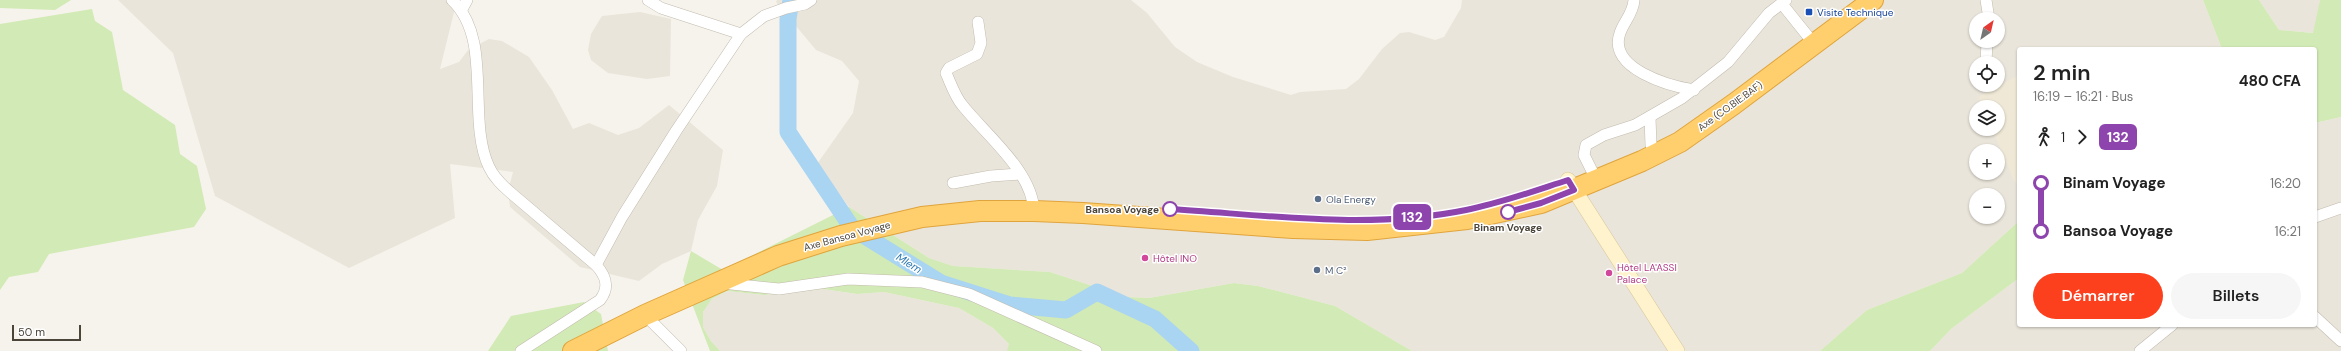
<!DOCTYPE html>
<html lang="fr">
<head>
<meta charset="utf-8">
<style>
	:root { --surface:#fff; --page:#f6f6f6; --text:#222; --muted:#767676; --accent:#fc3f1d }
	body { margin:0; font-family:"DM Sans",sans-serif; background:var(--page); color:var(--text); height:100vh; display:flex; flex-direction:column; font-size:15px; white-space:nowrap }
	* { box-sizing:border-box; margin:0 }
	p { font-size:13px; color:var(--muted) }
	.icon { flex:none; width:22px; height:22px; fill:none; stroke:currentColor; stroke-width:2; stroke-linecap:round; stroke-linejoin:round }
	.map { position:relative; flex:1; overflow:hidden }
	.sheet { position:absolute; left:2017px; top:47px; width:300px; height:280px; display:flex; flex-direction:column; background:var(--surface); border-radius:4px; box-shadow:0 1px 3px #0004 }
	.sheet>* { flex:none }
	.badge { padding:0 8px; border-radius:6px; font-size:14px; line-height:26px }
	.needle { width:26px; rotate:34deg }
	.buttons { position:absolute; left:1969px; top:12px; display:grid; gap:8px }
	.buttons a { display:grid; place-items:center; width:36px; height:36px; border-radius:50%; background:var(--surface); box-shadow:0 1px 3px #0004; font-size:20px }
	.scale { position:absolute; left:12px; bottom:10px; width:69px; box-sizing:border-box; padding-left:4px; border:2px solid #4b4439; border-top:0; font-size:11px; line-height:14px; white-space:nowrap; color:#4b4439; -webkit-text-stroke:3px #fff; paint-order:stroke }
	.map>.badge { position:absolute; translate:-50% -50%; box-shadow:0 0 0 2px #fff }
	.legs { display:flex; align-items:center; gap:6px; height:44px; padding:0 16px; font-size:13px }
	.legs p { margin-inline-start:auto }
	.overview { display:flex; align-items:center; justify-content:space-between; height:68px; padding:0 16px }
	h1 { font-size:22px; font-weight:600; line-height:30px }
	.primary-button { display:flex; gap:8px; margin-top:auto; padding:8px 16px }
	.primary-button a { flex:1; height:46px; border-radius:24px; background:var(--accent); color:#fff; font-size:16px; font-weight:600; line-height:46px; text-align:center }
	.primary-button a+a { background:var(--page); color:var(--text) }
	ul { padding:0 16px; list-style:none }
	li { display:flex; align-items:center; gap:14px; height:48px; font-size:15px }
	li i { display:grid; place-items:center; width:6px; height:100%; margin:0 5px; background:currentColor }
	li i::after { content:''; width:10px; height:10px; margin:-5px; border:3px solid; border-radius:50%; background:var(--surface) }
	li p { margin-inline-start:auto }
	li:first-child i { background:linear-gradient(#0000 50%,currentColor 0) }
	li:last-child i { background:linear-gradient(currentColor 50%,#0000 0) }
	.map>svg:first-child { display:block }
	.residential { fill:#eae5da; fill-rule:evenodd }
	.education { fill:#efe8d6 }
	.green { fill:#d2eab5 }
	.lines { fill:none; stroke-linecap:round; stroke-linejoin:round }
	.river { stroke:#a9d4f2; stroke-width:17 }
	.street-casing { stroke:#c2bbae; stroke-width:12 }
	.secondary-casing { stroke:#d6c79b; stroke-width:16 }
	.highway-casing { stroke:#e0a43c; stroke-width:22 }
	.street { stroke:#fff; stroke-width:11 }
	.secondary { stroke:#fff3cd; stroke-width:15 }
	.highway { stroke:#ffcf6e; stroke-width:20 }
	.line-1-casing { stroke:#fff; stroke-width:9 }
	.line-1 { stroke:#8e44ad; stroke-width:6 }
	.transit-dot { fill:#1a4fb4; stroke:#fff; stroke-width:1.5 }
	.service-dot { fill:#5c6f8a; stroke:#fff; stroke-width:1.5 }
	.stop-1-dot { fill:#fff; stroke:#8e44ad; stroke-width:2 }
	.hotel-dot { fill:#d1479c; stroke:#fff; stroke-width:1.5 }
	.labels { text-anchor:middle; dominant-baseline:central; stroke-width:3; stroke-linejoin:round; paint-order:stroke }
	.transit-label { font-size:10px; fill:#164399; stroke:#fff; text-anchor:start }
	.street-label { font-size:10px; fill:#4b4439; stroke:#fff }
	.service-label { font-size:10px; fill:#4e5e75; stroke:#fff; text-anchor:start }
	.stop-label { font-size:10px; font-weight:bold; fill:#4b4439; stroke:#fff; text-anchor:end }
	.hotel-label { font-size:10px; fill:#b23c85; stroke:#fff; text-anchor:start }
	.water-label { font-size:11px; font-style:italic; fill:#2e7ab2; stroke:#fff }
</style>
</head>
<body>
<div class="map">
<svg width="2341" height="351" viewBox="0 0 2341 351">
	<rect width="100%" height="100%" fill="#f6f3ec"/>
	<!-- residential -->
	<g class="residential">
		<polygon points="118,0 457,0 440,69 459,62 468,50 489,39 502,41 529,57 552,90 573,129 589,123 618,135 639,128 669,105 723,150 717,186 698,220 691,251 662,264 639,281 580,267 510,207 508,191 513,172 450,164 455,218 349,268 215,196 173,53"/>
		<path d="M 777,0 L 1131,0 L 1147,13 L 1175,47 L 1197,62 L 1233,77 L 1291,95 L 1300,92 L 1346,89 L 1359,79 L 1382,49 L 1400,33 L 1409,32 L 1435,40 L 1444,37 L 1461,8 L 1462,0 L 2203,0 L 2222,49 L 2019,49 L 2019,221 L 1962,273 L 1867,310 L 1820,351 L 1412,351 L 1335,306 L 1258,286 L 1234,283 L 1149,298 L 1126,297 L 1050,272 L 953,266 L 929,258 L 849,207 L 817,164 L 853,113 L 859,81 L 842,61 L 816,50 L 776,2 ZM 1976,19 L 1998,19 L 1998,41 L 1976,41 ZM 1976,63 L 1998,63 L 1998,85 L 1976,85 ZM 1976,107 L 1998,107 L 1998,129 L 1976,129 ZM 1976,151 L 1998,151 L 1998,173 L 1976,173 ZM 1976,195 L 1998,195 L 1998,217 L 1976,217 Z"/>
		<polygon points="2259,0 2320,0 2314,33 2279,30"/>
		<polygon points="640,12 671,19 670,76 647,79 608,73 591,60 588,50 591,34 602,16"/>
		<polygon points="2341,117 2341,351 1930,351 1951,329 2019,278 2019,325 2315,325 2315,123"/>
		<polygon points="823,289 857,294 884,292 959,308 993,328 1009,344 1009,349 1007,351 720,351 711,341 703,327 703,312 712,299 727,291 764,295"/>
	</g>
	<!-- education -->
	<polygon class="education" points="2019,75 2019,186 2014,181 1992,129 1998,129 1998,107 1983,107 1978,97"/>
	<!-- green -->
	<g class="green">
		<polygon points="0,0 71,0 55,10 0,8"/>
		<polygon points="2203,0 2259,0 2279,30 2313,33 2320,0 2341,0 2341,117 2315,123 2315,49 2222,49"/>
		<polygon points="92,9 95,21 112,32 123,90 175,125 180,154 197,166 206,209 194,227 49,254 38,272 9,277 0,290 0,24"/>
		<polygon points="849,207 929,258 953,266 1050,272 1126,297 1149,298 1234,283 1258,286 1335,306 1412,351 1007,351 1009,344 993,328 959,308 884,292 857,294 823,289 764,295 727,291 712,299 703,312 703,327 711,341 720,351 710,351 683,280 691,251 723,270"/>
		<polygon points="2019,221 2019,278 1951,329 1930,351 1820,351 1867,310 1962,273"/>
		<polygon points="584,302 601,314 608,351 488,351 511,316"/>
	</g>
	<g class="lines">
		<!-- river -->
		<polyline class="river" points="791,0 788,19 788,132 852,228 941,283 1010,305 1066,310 1097,292 1155,319 1191,351"/>
		<!-- street casing -->
		<g class="street-casing">
			<g id="street">
				<path d="M 452,0 C 494,40 466,118 489,167 C 494,178 503,186 511,193 L 596,265 C 606,276 610,287 600,300 L 521,351"/>
				<polyline points="648,0 661,8 741,34"/>
				<path d="M 1634,0 C 1633,14 1624,21 1620,33 C 1607,69 1670,86 1694,90"/>
				<polyline points="1986,0 1989,19"/>
				<polyline points="1782,4 1815,45"/>
				<polyline points="462,9 467,0"/>
				<path d="M 978,22 L 981,43 L 977,54 L 949,68 L 946,73 C 951,84 955,97 963,106 C 987,136 1032,171 1034,211"/>
				<polyline points="1986,63 1987,41"/>
				<polyline points="1650,118 1651,145"/>
				<polyline points="1592,171 1584,155 1586,145 1604,135 1635,125 1682,98 1728,62 1769,13 1786,0"/>
				<polyline points="953,183 991,176 1020,174"/>
				<polyline points="2315,217 2341,208"/>
				<polyline points="596,265 622,217 676,131 741,34 764,16 786,8 805,4 811,0"/>
				<polyline points="722,283 779,289 848,279 922,282 969,294 1096,351"/>
				<polyline points="645,315 681,351"/>
				<polyline points="2315,317 2341,341"/>
				<polyline points="2140,351 2172,325"/>
			</g>
		</g>
		<!-- secondary casing -->
		<g class="secondary-casing">
			<polyline id="secondary" points="1568,180 1677,351"/>
		</g>
		<!-- highway casing -->
		<g class="highway-casing">
			<polyline id="highway" points="573,351 645,315 778,256 841,236 922,217 980,211 1034,211 1083,213 1293,228 1367,230 1467,219 1541,203 1642,161 1680,142 1734,104 1873,0"/>
		</g>
		<!-- street -->
		<use href="#street" class="street"/>
		<!-- secondary -->
		<use href="#secondary" class="secondary"/>
		<!-- highway -->
		<use href="#highway" class="highway"/>
	</g>
	<g class="lines">
		<!-- line-1 casing -->
		<g class="line-1-casing">
			<path id="line-1" d="M 1170,209 C 1268,215 1369,230 1466,210 C 1501,203 1534,191 1568,180 L 1574,190 L 1541,203 L 1508,212"/>
		</g>
		<!-- line-1 -->
		<use href="#line-1" class="line-1"/>
	</g>
	<!-- markers -->
	<rect class="transit-dot" x="1805" y="8" width="8" height="8" rx="2"/>
	<g class="service-dot">
		<circle cx="1318" cy="199" r="4"/>
		<circle cx="1317" cy="270" r="4"/>
	</g>
	<g class="stop-1-dot">
		<circle cx="1170" cy="209" r="7"/>
		<circle cx="1508" cy="212" r="7"/>
	</g>
	<g class="hotel-dot">
		<circle cx="1145" cy="258" r="4"/>
		<circle cx="1609" cy="273" r="4"/>
	</g>
	<g class="labels">
		<!-- transit labels -->
		<g class="transit-label">
			<text x="1817" y="12">Visite Technique</text>
		</g>
		<!-- street labels -->
		<g class="street-label">
			<text transform="translate(1730 106) rotate(-36)">Axe (CO.BIE.BAF)</text>
			<text transform="translate(847 236) rotate(-15)">Axe Bansoa Voyage</text>
		</g>
		<!-- service labels -->
		<g class="service-label">
			<text x="1326" y="199">Ola Energy</text>
			<text x="1325" y="270">M C²</text>
		</g>
		<!-- stop labels -->
		<g class="stop-label">
			<text x="1159" y="209">Bansoa Voyage</text>
			<text x="1508" y="227" text-anchor="middle">Binam Voyage</text>
		</g>
		<!-- hotel labels -->
		<g class="hotel-label">
			<text x="1153" y="258">Hôtel INO</text>
			<text x="1617" y="267">Hôtel LA'ASSI<tspan x="1617" dy="12">Palace</tspan></text>
		</g>
		<!-- water labels -->
		<g class="water-label">
			<text transform="translate(909 263) rotate(32)">Mlem</text>
		</g>
	</g>
</svg>
<div class="buttons">
<a><svg class="needle" viewBox="-14 -14 28 28"><path d="M0-13l5 13h-10z" fill="#e53935"/><path d="M0 13l5-13h-10z" fill="#767676"/></svg></a>
<a><svg class="icon" aria-label="locate" viewBox="0 0 24 24"><circle cx="12" cy="12" r="6"/><path d="M12 2v4M12 18v4M2 12h4M18 12h4"/></svg></a>
<a><svg class="icon" aria-label="layers" viewBox="0 0 24 24"><path d="M12 4l9 5-9 5-9-5zM3 14l9 5 9-5"/></svg></a>
<a>+</a>
<a>−</a>
</div>
<div class="scale">50 m</div>
<b class="badge" style="left:1412px;top:217px;background:#8e44ad;color:#fff">132</b>
<section class="sheet">
<div class="overview"><div><h1>2 min</h1><p>16:19 – 16:21 · Bus</p></div><b>480 CFA</b></div>
<div class="legs"><svg class="icon" aria-label="walk" viewBox="0 0 24 24"><circle cx="13" cy="4" r="2"/><path d="M13 8l-2 6 4 7M11 14l-3 7M7 12l3-4h3l4 4"/></svg>1<svg class="icon" aria-label="forward" viewBox="0 0 24 24"><path d="M9 5l7 7-7 7"/></svg><b class="badge" style="background:#8e44ad;color:#fff">132</b></div>
<ul>
<li><i style="color:#8e44ad"></i><b>Binam Voyage</b><p>16:20</p></li>
<li><i style="color:#8e44ad"></i><b>Bansoa Voyage</b><p>16:21</p></li>
</ul>
<div class="primary-button"><a>Démarrer</a><a>Billets</a></div>
</section>
</div>
</body>
</html>
